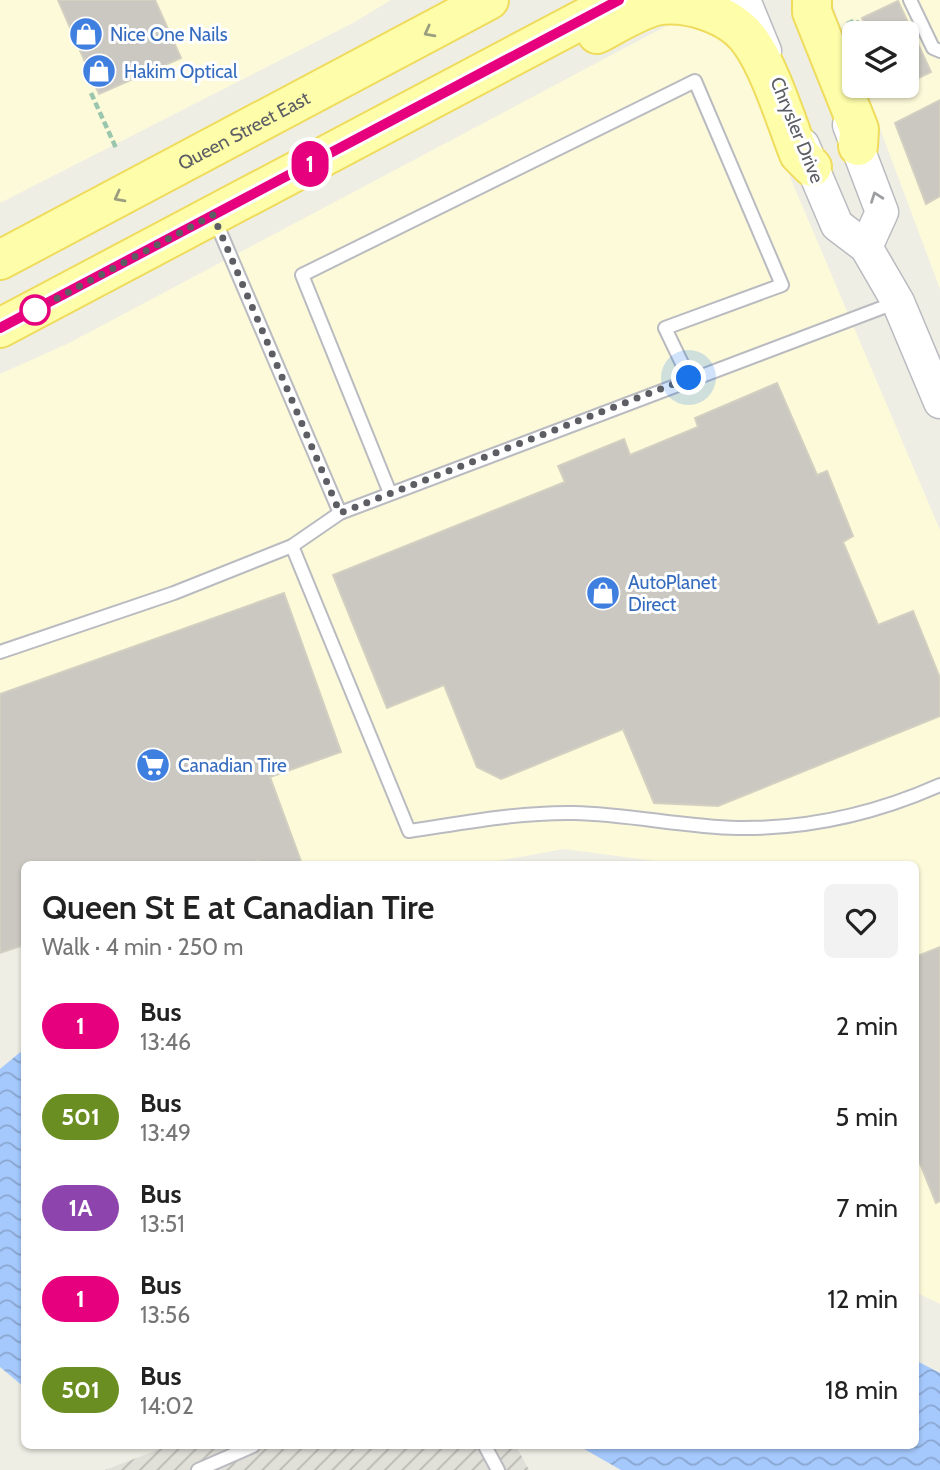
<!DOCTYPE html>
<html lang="en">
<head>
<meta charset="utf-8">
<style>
	:root { --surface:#fff; --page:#f2f2f2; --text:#222; --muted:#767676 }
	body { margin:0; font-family:Cabin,sans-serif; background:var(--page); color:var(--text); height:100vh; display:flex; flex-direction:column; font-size:26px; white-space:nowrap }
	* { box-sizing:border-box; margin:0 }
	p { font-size:23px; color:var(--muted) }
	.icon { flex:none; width:38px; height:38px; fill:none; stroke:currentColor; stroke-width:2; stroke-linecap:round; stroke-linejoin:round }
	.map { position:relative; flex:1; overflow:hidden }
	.details { position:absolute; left:21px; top:861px; width:898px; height:588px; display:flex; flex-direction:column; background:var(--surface); border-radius:10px; box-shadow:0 2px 5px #0004 }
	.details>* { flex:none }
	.badge { padding:0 14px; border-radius:23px; font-size:24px; line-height:46px }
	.fabs { position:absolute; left:842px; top:21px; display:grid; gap:14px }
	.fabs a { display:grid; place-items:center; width:77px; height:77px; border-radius:10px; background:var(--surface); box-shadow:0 2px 5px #0004; font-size:35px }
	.you { position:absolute; width:35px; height:35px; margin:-18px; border:5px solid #fff; border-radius:50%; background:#1a73e8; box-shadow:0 0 0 10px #1a73e833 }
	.map>.badge { position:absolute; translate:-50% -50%; box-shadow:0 0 0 4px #fff }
	.round { display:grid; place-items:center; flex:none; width:74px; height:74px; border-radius:10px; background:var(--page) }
	.headline { display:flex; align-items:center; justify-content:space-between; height:119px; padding:0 21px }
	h1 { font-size:33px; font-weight:600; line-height:52px }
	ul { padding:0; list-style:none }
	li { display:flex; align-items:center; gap:21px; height:91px; padding:0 21px }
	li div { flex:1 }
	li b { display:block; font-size:26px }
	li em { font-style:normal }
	li .badge { min-width:77px; font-weight:700; text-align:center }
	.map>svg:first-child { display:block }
	.commercial { fill:#fdfada }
	.industrial { fill:url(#industrial-furrows) }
	.water { fill:url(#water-waves) }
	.building { fill:#cac8c1; stroke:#d3d0c2; stroke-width:2 }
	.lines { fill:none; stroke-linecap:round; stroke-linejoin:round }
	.service-casing { stroke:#b9bbc0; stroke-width:16 }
	.tertiary-casing { stroke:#b9bbc0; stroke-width:35 }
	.primary-casing { stroke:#efdc5d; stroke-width:42 }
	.path { stroke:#9ac6ad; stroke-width:4.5; stroke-dasharray:7 3.5; stroke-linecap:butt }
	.service { stroke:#fff; stroke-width:12 }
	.tertiary { stroke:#fff; stroke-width:32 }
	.primary { stroke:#fdfdaa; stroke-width:38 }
	.oneway { stroke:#9c9e80 }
	.oneway2 { stroke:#9d9ea2 }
	.line-casing { stroke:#fff; stroke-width:16 }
	.line { stroke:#e6007e; stroke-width:10 }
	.walk { stroke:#5c5e64; stroke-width:7; stroke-dasharray:0 12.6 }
	.stop-dot { fill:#fff; stroke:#e6007e; stroke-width:3.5 }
	.labels { text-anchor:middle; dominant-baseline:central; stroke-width:6; stroke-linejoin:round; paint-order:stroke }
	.shop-label { font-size:19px; fill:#366cbe; stroke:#fff; text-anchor:start }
	.street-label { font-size:19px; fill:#5c5e64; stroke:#fff }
</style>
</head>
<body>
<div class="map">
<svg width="940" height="1470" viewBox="0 0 940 1470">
	<defs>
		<pattern id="industrial-furrows" width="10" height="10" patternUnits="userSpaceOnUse" patternTransform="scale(1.75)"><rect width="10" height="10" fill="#e0dfd8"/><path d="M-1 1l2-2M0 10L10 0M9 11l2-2" fill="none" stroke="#b9b8b3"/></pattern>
		<pattern id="water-waves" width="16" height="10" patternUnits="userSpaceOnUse" patternTransform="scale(1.75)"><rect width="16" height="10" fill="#a5c9fd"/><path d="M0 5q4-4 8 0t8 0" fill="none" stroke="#8aa6d0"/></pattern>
	</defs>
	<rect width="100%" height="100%" fill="#eeeee4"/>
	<!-- commercial -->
	<g class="commercial">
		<polygon points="0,0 391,0 353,23 0,203"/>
		<polygon points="831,0 940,0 940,289 864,86 906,86 906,33 854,33 854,61"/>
		<polygon points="690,24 729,44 739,57 940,530 940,1304 915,1292 915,864 678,864 564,849 481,864 24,864 24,941 0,950 0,374 69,343 668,25"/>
	</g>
	<!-- industrial -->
	<polygon class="industrial" points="168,1446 516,1446 529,1470 105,1470"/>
	<!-- water -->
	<g class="water">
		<polygon points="24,1049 24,1387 0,1367 0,1069"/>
		<polygon points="915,1360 940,1373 940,1470 621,1470 579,1446 915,1446"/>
	</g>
	<!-- building -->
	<g class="building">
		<polygon points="58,0 155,0 181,58 99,94"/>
		<polygon points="898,1 931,72 906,84 906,33 869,33 862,18"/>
		<polygon points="940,100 940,196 926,204 895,123"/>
		<polygon points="777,383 817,475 827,471 853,536 843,542 878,625 913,611 940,678 940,716 718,806 654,803 623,729 501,779 477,767 444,685 387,708 333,575 565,482 558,466 624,439 630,455 698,427 695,418"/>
		<polygon points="284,593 341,752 270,777 302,864 261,864 259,860 248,864 24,864 24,945 0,953 0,694"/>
		<polygon points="940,947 940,1201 936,1203 915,1151 915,957"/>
	</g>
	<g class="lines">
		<!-- service casing -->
		<g class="service-casing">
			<g id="service">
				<polyline points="910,0 933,48 940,51"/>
				<polyline points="215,220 340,513"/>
				<polyline points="390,493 302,275 695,81 782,285 665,328 689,378"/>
				<path d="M 292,546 L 409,831 C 463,823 519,812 574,813 C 629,814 683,827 738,828 C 808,829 877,813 940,785"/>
				<polyline points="0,652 174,593 292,546 340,513 897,302"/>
				<polyline points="485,1446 498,1470"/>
				<polyline points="198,1470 253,1446"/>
			</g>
		</g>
		<!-- tertiary casing -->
		<g class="tertiary-casing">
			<g id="tertiary">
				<polyline points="744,0 765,51"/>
				<polyline points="849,125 882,212 866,247"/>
				<polyline points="803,145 837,225 866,247 898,302 940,402"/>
			</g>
		</g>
		<!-- primary casing -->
		<g class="primary-casing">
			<g id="primary">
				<polyline points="812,0 812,12 859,129 858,146"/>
				<path d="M 597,34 C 616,24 635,12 655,6 C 686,0 731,14 750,41 C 770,68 786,121 799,154 L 812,167"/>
				<path id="s1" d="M 0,260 L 489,0"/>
				<polyline points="0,328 619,0"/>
			</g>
		</g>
		<!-- path -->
		<g class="path">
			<polyline points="847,24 856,20 862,33"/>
			<polyline points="91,93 116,148"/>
		</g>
		<!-- service -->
		<use href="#service" class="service"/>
		<!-- tertiary -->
		<use href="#tertiary" class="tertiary"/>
		<!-- primary -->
		<use href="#primary" class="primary"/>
	</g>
	<!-- one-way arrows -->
	<defs><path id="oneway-chevron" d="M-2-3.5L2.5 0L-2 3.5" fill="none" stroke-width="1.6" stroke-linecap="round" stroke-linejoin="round" transform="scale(1.75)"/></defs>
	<g class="oneway">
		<use href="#oneway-chevron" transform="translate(429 32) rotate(152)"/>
		<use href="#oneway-chevron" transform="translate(119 197) rotate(152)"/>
	</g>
	<use class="oneway2" href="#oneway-chevron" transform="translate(876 197) rotate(-110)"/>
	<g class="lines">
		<!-- line casing -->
		<g class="line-casing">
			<polyline id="line" points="0,328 619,0"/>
		</g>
		<!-- line -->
		<use href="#line" class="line"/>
		<!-- walk -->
		<polyline class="walk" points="35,310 213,215 340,513 689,378"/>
	</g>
	<!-- icons -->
	<defs>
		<g id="shop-disc" transform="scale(1.75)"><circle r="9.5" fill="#3f7fe0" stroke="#fff"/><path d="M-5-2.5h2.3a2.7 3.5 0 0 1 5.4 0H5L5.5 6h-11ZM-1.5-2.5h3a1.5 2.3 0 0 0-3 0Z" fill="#fff"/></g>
		<g id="supermarket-disc" transform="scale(1.75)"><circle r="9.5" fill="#3f7fe0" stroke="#fff"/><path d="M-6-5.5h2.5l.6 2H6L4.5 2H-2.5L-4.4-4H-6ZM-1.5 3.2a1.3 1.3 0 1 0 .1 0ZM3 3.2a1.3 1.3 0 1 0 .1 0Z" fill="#fff"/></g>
	</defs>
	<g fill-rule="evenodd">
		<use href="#shop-disc" x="86" y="34"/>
		<use href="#shop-disc" x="99" y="71"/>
		<use href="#shop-disc" x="603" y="593"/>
		<use href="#supermarket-disc" x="153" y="765"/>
	</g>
	<!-- markers -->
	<circle class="stop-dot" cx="35" cy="310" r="14"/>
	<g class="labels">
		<!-- shop labels -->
		<g class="shop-label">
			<text x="110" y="34">Nice One Nails</text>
			<text x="124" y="71">Hakim Optical</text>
			<text x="628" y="582">AutoPlanet<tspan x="628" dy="22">Direct</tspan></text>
			<text x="178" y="765">Canadian Tire</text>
		</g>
		<!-- street labels -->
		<g class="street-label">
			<text stroke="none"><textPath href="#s1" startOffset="276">Queen Street East</textPath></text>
			<text transform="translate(797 130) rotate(68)">Chrysler Drive</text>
		</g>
	</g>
</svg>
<div class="fabs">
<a><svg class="icon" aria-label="layers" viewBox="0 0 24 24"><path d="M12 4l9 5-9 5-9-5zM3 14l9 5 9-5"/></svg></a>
</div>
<div class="you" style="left:689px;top:378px"></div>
<b class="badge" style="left:310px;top:164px;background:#e6007e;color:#fff">1</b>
<section class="details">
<div class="headline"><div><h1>Queen St E at Canadian Tire</h1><p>Walk · 4 min · 250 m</p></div><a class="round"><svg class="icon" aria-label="heart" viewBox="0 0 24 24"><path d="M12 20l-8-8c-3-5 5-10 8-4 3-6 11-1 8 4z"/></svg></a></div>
<ul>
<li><span class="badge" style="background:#e6007e;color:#fff">1</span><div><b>Bus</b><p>13:46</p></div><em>2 min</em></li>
<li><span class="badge" style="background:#6b8e23;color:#fff">501</span><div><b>Bus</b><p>13:49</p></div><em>5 min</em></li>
<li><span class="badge" style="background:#8e44ad;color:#fff">1A</span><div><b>Bus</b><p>13:51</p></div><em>7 min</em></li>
<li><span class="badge" style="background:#e6007e;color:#fff">1</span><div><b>Bus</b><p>13:56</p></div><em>12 min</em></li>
<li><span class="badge" style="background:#6b8e23;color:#fff">501</span><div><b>Bus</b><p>14:02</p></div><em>18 min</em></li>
</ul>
</section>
</div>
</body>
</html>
